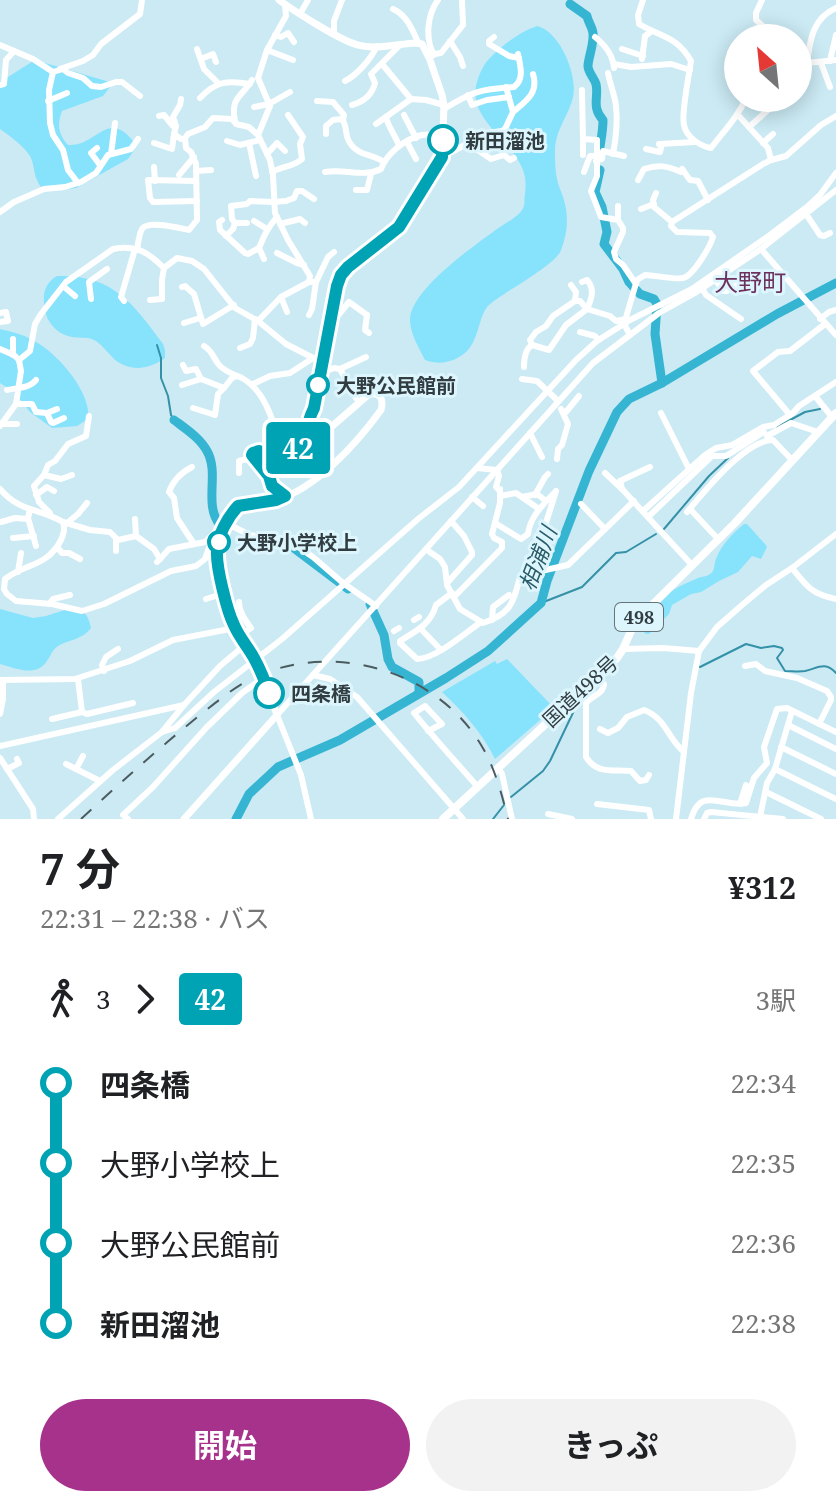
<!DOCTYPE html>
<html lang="ja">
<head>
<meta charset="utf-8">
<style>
	:root { --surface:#fff; --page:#f2f2f2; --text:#202124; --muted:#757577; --accent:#a6328c }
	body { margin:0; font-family:"Noto Serif","Noto Sans JP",serif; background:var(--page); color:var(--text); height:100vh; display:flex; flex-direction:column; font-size:30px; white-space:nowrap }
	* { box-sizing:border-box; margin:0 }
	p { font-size:26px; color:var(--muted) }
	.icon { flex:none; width:44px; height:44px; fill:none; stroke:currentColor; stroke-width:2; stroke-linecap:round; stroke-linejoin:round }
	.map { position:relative; height:819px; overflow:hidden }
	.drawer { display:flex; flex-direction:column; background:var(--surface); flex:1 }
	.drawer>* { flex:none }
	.badge { padding:0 16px; border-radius:6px; font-size:28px; line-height:52px }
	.needle { width:52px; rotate:333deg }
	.buttons { position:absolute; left:724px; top:24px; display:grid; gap:16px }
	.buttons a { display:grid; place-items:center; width:88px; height:88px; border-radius:50%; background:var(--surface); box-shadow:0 4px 20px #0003; font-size:40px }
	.map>.badge { position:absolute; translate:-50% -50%; box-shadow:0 0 0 4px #fff }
	.legs { display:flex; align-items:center; gap:12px; height:88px; padding:0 40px; font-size:26px }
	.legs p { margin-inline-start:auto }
	.head { display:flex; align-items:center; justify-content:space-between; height:136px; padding:0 40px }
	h1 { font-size:44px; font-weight:700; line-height:60px }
	.button { display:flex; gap:16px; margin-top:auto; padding:16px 40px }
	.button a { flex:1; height:92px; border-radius:48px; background:var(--accent); color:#fff; font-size:32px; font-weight:700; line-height:92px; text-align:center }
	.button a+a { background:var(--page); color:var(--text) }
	ul { padding:0 40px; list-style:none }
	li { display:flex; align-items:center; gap:28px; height:80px; font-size:30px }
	li i { display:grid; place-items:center; width:12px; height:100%; margin:0 10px; background:currentColor }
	li i::after { content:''; width:20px; height:20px; margin:-10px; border:6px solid; border-radius:50%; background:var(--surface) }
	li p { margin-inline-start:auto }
	li:first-child i { background:linear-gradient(#0000 50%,currentColor 0) }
	li:last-child i { background:linear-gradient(currentColor 50%,#0000 0) }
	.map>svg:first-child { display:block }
	.green { fill:#87e2fc }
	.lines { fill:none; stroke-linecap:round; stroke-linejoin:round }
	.stream { stroke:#3491a7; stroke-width:2 }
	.river { stroke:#36b5d3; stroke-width:9 }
	.minor { stroke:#fff; stroke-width:6 }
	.major { stroke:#fff; stroke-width:7 }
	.highway { stroke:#fff; stroke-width:8 }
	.rail { stroke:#4c5b60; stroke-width:2; stroke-dasharray:14 14; stroke-linecap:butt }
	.line-1-casing { stroke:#fff; stroke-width:18 }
	.line-1 { stroke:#00a3b4; stroke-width:12 }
	.stop-1-dot { fill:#fff; stroke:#00a3b4; stroke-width:4 }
	.labels { text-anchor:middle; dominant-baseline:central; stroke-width:6; stroke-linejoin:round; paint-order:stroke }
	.shield { fill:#ddf6fe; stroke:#65747a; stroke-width:2 }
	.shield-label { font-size:18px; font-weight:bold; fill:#313d41 }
	.stop-label { font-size:20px; font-weight:bold; fill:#313d41; stroke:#ddf6fe; text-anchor:start }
	.street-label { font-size:20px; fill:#313d41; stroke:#ddf6fe }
	.water-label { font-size:22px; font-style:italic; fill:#2a5c69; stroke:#ddf6fe }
	.quarter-label { font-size:24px; fill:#6c325d; stroke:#ddf6fe }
</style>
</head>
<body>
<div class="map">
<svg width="836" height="819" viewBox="0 0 836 819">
	<rect width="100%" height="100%" fill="#cbeaf4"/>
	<!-- green -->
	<g class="green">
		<path d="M 537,26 C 560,31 578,76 573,97 C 569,115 556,129 555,149 C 555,158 555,170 557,179 C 558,185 561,191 563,197 C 569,215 568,232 561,250 C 556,265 504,292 489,305 C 478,315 480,340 465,353 C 452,363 439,365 425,360 C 419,348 410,333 410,320 C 410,290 474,246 497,229 C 505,223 521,216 524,206 C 525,202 524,198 525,194 C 526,185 526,178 523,170 C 512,140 466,118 477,82 C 480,72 484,63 492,56 C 505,43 520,32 537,26 Z"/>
		<path d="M 35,60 L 113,83 L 103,96 L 62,111 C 57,124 58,134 68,145 C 97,147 107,108 134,142 L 135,149 L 128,159 L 76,188 L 62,190 L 41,187 C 32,174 36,168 30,156 C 23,145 11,137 0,129 L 0,82 Z"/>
		<path d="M 57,276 C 112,274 133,303 163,344 L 165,350 L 165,358 C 148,370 130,372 114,359 C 108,353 103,346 96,341 C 88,336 81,339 72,337 C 55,334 44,319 44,302 C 43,290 47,282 57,276 Z"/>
		<path d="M 0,329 C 12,332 26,335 36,342 C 58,354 92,393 88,419 L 77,426 L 52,428 L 30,412 L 14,392 L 0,383 Z"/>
		<path d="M 744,524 L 747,524 L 765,544 L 767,547 L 761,559 L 752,556 L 738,572 L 719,581 L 701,592 L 691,594 L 672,605 L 669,614 L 649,634 L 646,634 L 638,627 C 647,604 673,588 696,579 C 701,576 710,577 713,571 C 715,567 714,563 716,559 C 722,544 732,534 744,524 Z"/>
		<path d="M 71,608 C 85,611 88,614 91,628 C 82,640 70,639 58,646 C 52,650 51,655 47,661 C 36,678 15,668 0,664 L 0,609 L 33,618 L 46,616 Z"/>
		<path d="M 507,659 L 554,708 L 495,759 C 482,732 463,712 442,692 L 495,661 L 497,664 Z"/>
	</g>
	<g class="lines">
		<!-- stream -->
		<g class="stream">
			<polyline points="157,345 161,358 161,378 168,396 171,415 174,420"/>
			<polyline points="777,427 805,412 820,409"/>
			<polyline points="664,529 709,476 728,458"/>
			<polyline points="541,603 582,587 616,553 626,552 656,534"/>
			<path d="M 700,667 L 746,644 L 761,648 L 774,646 L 782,648 L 783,650 L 777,658 L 785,671 C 792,671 799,672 805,671 C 818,668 825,661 836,673"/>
			<polyline points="511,797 543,771 550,761 580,698 595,685"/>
			<polyline points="493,819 504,805"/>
		</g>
		<!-- river -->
		<g class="river">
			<path d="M 570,4 L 587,16 C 588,22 593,28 593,34 C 594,44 588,59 588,66 C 588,72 594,78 596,84 C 599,97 591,107 603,120 C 603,133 600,143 599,155"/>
			<polyline points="600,170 595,192 602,207 607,232 604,244 623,269 629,282 640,294 654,299 657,304 655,334 662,383"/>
			<path d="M 174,420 C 186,429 200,438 207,451 C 220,474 203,504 220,525"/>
			<polyline points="274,541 291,546 348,589"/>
			<polyline points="370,604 384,635 388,659 392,667 419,682 419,692"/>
			<polyline points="236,819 249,794 278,767 340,740 446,678 488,651 541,603 547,581 589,471 617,412 629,399 662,383 777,314 836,283"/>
		</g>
		<!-- minor -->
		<g class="minor">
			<path d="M 643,0 L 638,15 L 639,24 C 661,37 677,36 691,61 C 689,75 681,114 684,125 C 686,137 700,146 711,148 C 724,131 738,117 746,98"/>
			<polyline points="762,0 756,13 756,20 765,28 767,35 765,38"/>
			<path d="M 836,8 C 813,18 810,39 807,63 L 836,60"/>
			<path d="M 393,9 C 408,16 412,30 419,44"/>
			<polyline points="300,14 308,0"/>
			<polyline points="334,33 334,21 342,0"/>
			<polyline points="275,35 281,37 288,33 294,42"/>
			<polyline points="494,37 489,41 489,44 509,56 519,58"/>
			<path d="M 595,37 C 605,45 613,55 614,68"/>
			<polyline points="450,41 460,57 463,66"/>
			<polyline points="0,45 33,59 53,72 63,69 68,73 83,78 92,86 101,87 116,82 122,82 140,96"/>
			<polyline points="197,49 204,69 218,83"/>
			<polyline points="622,49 643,56"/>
			<polyline points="267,50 293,60"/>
			<polyline points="428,55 441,53 463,25 462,0"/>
			<path d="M 434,55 C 425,39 427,15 438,0"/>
			<polyline points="201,59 213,54 216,62"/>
			<polyline points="642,59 645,36 652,31"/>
			<polyline points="830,61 836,35"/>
			<polyline points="821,63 830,87"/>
			<polyline points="382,64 411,99"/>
			<polyline points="614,64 631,67 671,64 690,70"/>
			<polyline points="60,69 83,61 93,55 101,44 140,14 142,0"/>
			<polyline points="53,72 49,90 50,123 53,135 63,150 68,170 78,183"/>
			<path d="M 608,73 C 610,84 615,96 616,106 C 618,122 616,138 613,154"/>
			<path d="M 345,81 C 357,75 371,59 377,46"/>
			<polyline points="0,85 4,84 6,60 14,51"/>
			<path d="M 506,87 L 513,112 C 526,101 539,93 533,74"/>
			<polyline points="582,90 583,139"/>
			<polyline points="468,95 472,105 487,100 509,97"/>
			<path d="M 200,98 C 216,81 228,80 250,84"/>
			<polyline points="48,101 67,93"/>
			<polyline points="317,101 333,102 344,115 343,120"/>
			<path d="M 352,105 C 363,102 372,95 375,83 L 371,74 L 401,44"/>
			<polyline points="254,107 269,104 290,92"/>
			<path d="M 444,109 C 471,92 481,89 514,87 C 525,79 520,65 518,54"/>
			<polyline points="404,115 416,138"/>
			<polyline points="738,115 768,148 771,160"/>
			<polyline points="159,116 164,115 173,126"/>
			<path d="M 386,117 C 388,127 396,136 399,146"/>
			<path d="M 235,121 C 230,97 242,97 252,80"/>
			<polyline points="376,124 411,99 426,100 444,105"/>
			<polyline points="749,127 777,102"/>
			<polyline points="174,134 176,126 173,117 180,105 181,99"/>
			<path d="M 326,134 L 326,126 L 333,120 L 342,119 C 348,127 344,135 350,143 C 358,156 374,154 384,162"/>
			<polyline points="227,141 240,145 260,140"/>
			<polyline points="407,142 416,159"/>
			<polyline points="154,143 172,149 174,134 181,139 185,139"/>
			<polyline points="249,143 256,176"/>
			<polyline points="763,143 773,134"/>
			<polyline points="659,144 695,142"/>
			<polyline points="465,145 475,148 491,159 504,155 510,160 514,158"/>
			<polyline points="97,148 91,153 100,165"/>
			<polyline points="646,149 660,152 662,144"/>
			<polyline points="111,154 115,123"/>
			<polyline points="267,154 277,143 285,151"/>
			<polyline points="583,155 583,139 597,140 597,176 591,191 601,217 618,220"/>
			<polyline points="596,161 602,159 603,151 624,156"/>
			<polyline points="445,163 448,154 487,133 502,131 505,129 513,112"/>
			<polyline points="154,167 155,181"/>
			<polyline points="682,169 690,180 698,181 708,200"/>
			<polyline points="196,171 211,170"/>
			<path d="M 272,172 C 283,166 293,167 302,159 L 300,144 L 303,137 L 288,115"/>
			<path d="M 325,172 C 344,168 363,178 381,169 C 387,153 405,139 422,135 C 429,134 437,135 443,135"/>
			<polyline points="584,172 590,156 596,156"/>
			<polyline points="179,175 194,157"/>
			<path d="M 638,180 L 644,169 C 659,164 667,166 681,172 L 683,170"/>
			<polyline points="196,181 148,180 150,198 153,202 197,201"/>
			<polyline points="356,190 367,190 371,174"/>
			<polyline points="656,193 653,200 654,207 672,222"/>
			<polyline points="618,206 618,220 623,228 623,232 614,252 616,259 623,265 636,284"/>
			<polyline points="641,209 654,204"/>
			<polyline points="0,212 14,202 44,189 65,187 81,182 96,173 108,155 131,149 138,139"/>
			<polyline points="806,214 820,235 824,236 830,233"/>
			<polyline points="222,220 219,222 220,230 245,253 248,254 259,248"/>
			<polyline points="254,221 267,229"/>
			<polyline points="235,223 232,219 231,206 247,204 250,201 274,202 286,201 294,198 297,191 302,191 314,199"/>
			<polyline points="280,224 300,219 305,223"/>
			<polyline points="226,236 233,229 235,223 247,223"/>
			<polyline points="761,249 836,335"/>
			<path d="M 137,250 C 138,244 139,234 142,229 C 148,220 179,228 189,230 L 197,220 L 196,164 L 191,152 L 186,148 L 185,138 L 188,134 L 205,127 L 213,118 L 232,119 L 236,124 L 249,127 L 258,135"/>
			<polyline points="277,253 297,263 304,265"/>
			<path d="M 264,259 L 259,248 C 264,236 268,227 277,217"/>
			<polyline points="715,279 723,291 727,291 749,277"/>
			<polyline points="309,282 316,282 328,257 334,252"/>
			<path d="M 582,282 L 587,280 C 595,289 592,298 587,309 L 580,301 L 575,301 L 553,316 L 546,326 L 536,332 L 530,340 L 532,345 L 549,350 L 566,325 L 587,309 L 610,316 L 616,321 L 626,319"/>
			<polyline points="571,285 576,292 575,301"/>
			<polyline points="63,286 75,296"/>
			<polyline points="182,287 185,286 194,294 203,324 234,305"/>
			<polyline points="702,288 706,295 741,319"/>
			<polyline points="281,297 287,312"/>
			<polyline points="91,299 89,282 107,269"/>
			<polyline points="150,300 162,299 162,280 164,268"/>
			<polyline points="124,301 121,297 135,249"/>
			<polyline points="0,313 6,312 8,321 0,322"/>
			<polyline points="309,315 312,309 316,282"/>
			<polyline points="367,315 365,330 369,333"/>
			<polyline points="820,319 829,312 836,310"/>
			<polyline points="331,320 336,318 349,302 367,315"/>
			<polyline points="258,321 281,297 309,282 310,276 288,240 275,213 273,175 270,160 258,135 270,106 258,78 267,50 286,16 285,5"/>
			<polyline points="184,323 200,318"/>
			<polyline points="580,332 595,336 599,340"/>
			<path d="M 630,335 L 624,324 L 637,280 L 645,275 C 655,275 674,280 683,278 C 693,276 710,247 713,237 L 710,233 L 677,232 L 671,226 L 672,222 L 763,164 L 771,160 L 786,156 L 821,125 L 836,116"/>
			<polyline points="13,339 13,355"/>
			<path d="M 204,346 C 214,352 213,359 220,366 C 226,372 235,375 242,378 C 258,387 266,403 272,419 L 266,425"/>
			<polyline points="240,348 250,344 253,338 255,319"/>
			<polyline points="0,349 14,355 19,360 21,371 16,404 0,426"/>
			<path d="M 19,360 L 30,351 L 35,324 L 41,314 L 66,282 L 113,249 C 136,244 149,253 164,268 L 177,258 L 192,261 L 204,269 L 235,308 L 258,321 L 286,344 L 323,363"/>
			<polyline points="183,365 186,371 196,369 201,379"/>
			<path d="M 524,367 C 524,359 525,349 532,345"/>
			<polyline points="340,369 356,398"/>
			<polyline points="321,373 334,368 340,369 366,357"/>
			<polyline points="522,379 537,381 558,401"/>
			<polyline points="253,384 270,376 290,373 313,358"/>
			<polyline points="182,385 201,379 224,388 232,378 237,376"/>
			<path d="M 7,390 C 17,388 30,388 36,380"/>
			<polyline points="815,396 832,417"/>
			<polyline points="16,404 32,404 36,412 47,413 57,409"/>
			<polyline points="193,408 215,415 218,394 224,388"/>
			<polyline points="561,409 562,411 566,412 579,396"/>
			<polyline points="47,413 51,422 53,423 64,418"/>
			<polyline points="661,413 689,469"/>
			<polyline points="790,415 753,371 778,352 790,351 825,324"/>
			<polyline points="2,424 17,424"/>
			<polyline points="294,427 309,428"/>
			<polyline points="530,433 542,457"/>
			<polyline points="768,440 767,436 791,423 818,432"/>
			<polyline points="557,459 558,449 562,445 568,424 562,411"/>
			<path d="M 192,467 C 182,472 173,481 169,492 L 174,498 L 177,518 L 194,544"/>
			<polyline points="650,467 620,481 622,489 691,564"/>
			<polyline points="477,468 497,470 499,476 496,487 500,491"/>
			<polyline points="239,473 239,461 252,458"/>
			<polyline points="605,473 622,489"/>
			<polyline points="44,475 61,479 72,475"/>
			<path d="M 0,489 C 19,512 39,508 63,522 C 65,529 64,533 61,540 C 47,567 26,563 5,579 L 4,589 L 7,594 L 16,601 L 52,604 L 82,611 L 104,604 L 171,571 L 196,566 L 205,559 L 211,542 L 218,533 L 222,533"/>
			<polyline points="36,495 47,487 54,491"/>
			<polyline points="535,495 545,477 548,474"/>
			<path d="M 285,496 L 272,486 L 269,476 L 252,455 L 253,453 L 259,451 C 263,454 267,457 272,458 C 287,463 304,444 312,432"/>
			<polyline points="500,496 516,493 539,509"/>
			<polyline points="472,497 483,506"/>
			<polyline points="522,497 537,494 546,501"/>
			<polyline points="581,504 605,529"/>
			<polyline points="30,509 28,518 36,546"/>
			<polyline points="690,509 718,539"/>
			<polyline points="643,511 705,455 716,448 732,445 763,427 774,425 793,413 799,406 836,382"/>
			<path d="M 687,512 C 704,492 745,440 773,440 L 792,460"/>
			<polyline points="50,513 39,502 34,486 44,475 48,465 55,461 68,444 86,436 89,416"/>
			<polyline points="648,517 712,456 726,456 764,432"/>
			<polyline points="135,519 136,536"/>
			<polyline points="1,522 15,518 28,519"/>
			<polyline points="63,522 90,530 110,532 118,540 136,536 154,549 160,559 157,562"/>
			<polyline points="67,523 78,514 87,503"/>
			<polyline points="226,523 250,535 291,542 313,557 343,583 376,606"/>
			<path d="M 495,523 L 521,539 L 528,534 C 530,516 544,504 556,491 L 539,545 L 526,574"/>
			<polyline points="13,538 34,536"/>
			<polyline points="116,539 116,551"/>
			<polyline points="57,547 62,553 69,553 80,559"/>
			<path d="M 427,550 L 440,559 L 445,567 L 447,585 L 460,609 L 483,623 C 511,614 513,603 520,577 L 523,575 L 568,565 L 634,501"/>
			<polyline points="160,559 169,549 205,542 215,532"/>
			<path d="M 792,568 C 807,587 812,594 836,599"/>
			<polyline points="18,572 21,553"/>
			<polyline points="448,582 472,555 472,552 464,536 451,521"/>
			<path d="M 452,593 L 436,605 C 431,624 416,631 400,641 L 400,643 L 417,659 C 436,659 465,633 481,622"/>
			<polyline points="454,597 502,548 502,542 494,538 492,534 500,503 500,489"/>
			<polyline points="206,599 225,593"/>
			<path d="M 239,602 C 239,612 245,620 251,628 L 240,635"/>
			<polyline points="49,604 53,599 70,595"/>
			<polyline points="414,620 419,617"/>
			<polyline points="492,620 493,607 509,595"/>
			<polyline points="420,628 441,650"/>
			<polyline points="394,631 399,628"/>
			<polyline points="623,649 663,648 699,651"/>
			<polyline points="745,666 756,664 765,671 797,678 827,691 831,697 831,700 819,724"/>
			<polyline points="104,671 102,665 106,657 118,649"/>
			<polyline points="313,675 330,679 357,697 463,819"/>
			<path d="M 597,677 L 604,684 C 603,695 592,695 586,703 L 586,757 C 597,775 614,769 631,771 L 640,781 L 646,780 L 649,775"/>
			<polyline points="0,680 75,679 130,661 173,640 235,628"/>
			<polyline points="82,712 87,714 133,703"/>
			<polyline points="0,714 3,699 3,680"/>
			<polyline points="52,719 82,712 78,679"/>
			<polyline points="788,725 836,749"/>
			<path d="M 600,729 L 608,733 L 618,728 L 627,717 L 644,710 C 667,719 667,738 684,752"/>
			<path d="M 428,731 L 442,724 L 425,706 L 414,713 C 434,738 456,762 477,786"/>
			<polyline points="162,732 184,705"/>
			<polyline points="0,746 184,705 220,666 246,644"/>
			<polyline points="781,747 836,774"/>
			<polyline points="0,758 33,809 34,819"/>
			<polyline points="66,764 100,781"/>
			<polyline points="498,767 502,774 512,819"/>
			<polyline points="7,769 19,763 17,759"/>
			<polyline points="76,769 83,756"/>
			<polyline points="775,769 836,799"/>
			<polyline points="766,792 821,819"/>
			<polyline points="597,804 649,810 651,819"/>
			<polyline points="740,804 746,785"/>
			<polyline points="548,814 572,819"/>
			<polyline points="760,817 767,783 775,769 792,711"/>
			<polyline points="58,819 113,770 162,732 175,728 214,692 282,639 418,519 459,487 576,360 597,341 630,320 692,289 770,235 807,207 820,195 836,173"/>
			<polyline points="128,819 123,815 153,787 206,728 242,693 263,678"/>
			<polyline points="311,819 301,775 277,715 593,363 659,313 695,293 761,249 836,190"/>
			<polyline points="676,819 691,693 699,651 717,627 742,605 766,585 792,568 836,534"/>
			<path d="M 691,819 C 701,785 723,808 746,803 L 754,778 L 767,763 L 764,747 L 777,709 L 787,708 L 836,732"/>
			<polyline points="704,819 707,813 711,812 783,819"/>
		</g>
		<!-- major -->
		<path class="major" d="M 184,819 L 277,715 C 271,698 265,679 257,662 C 250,649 240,638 234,625 C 227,610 216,567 217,551 C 217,536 228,517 238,506 C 250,503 263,503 276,500 C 316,489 357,443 381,410 C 384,400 380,390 368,395 L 330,428 L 318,435 C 304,430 309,419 314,408 L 337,286 L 341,275 L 348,267 L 399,227 L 442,157 L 444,105 L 442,95 L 430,60 L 422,44 L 416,43 C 398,44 375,50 358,45 C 341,41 294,11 279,0"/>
		<!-- highway -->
		<polyline class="highway" points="443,819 617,658 623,649 635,622 735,523 836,413"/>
		<!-- rail -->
		<path class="rail" d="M 81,819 C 120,783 159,748 200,715 C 218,701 235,686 255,677 C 336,640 441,672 484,750 C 496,772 502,795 508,819"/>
	</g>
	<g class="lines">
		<!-- line-1 casing -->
		<g class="line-1-casing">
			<path id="line-1" d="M 269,693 C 265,681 260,669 254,658 C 248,647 239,637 234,625 C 227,611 216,567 217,551 C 217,536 228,517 238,506 L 276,500 L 285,496 L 272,486 L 269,476 L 252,455 L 253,453 L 259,451 C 263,454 267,457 271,458 C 287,463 304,444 312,432 C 306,424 310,417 314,408 L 337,286 L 341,275 L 348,267 L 399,227 L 442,157 L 443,140"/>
		</g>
		<!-- line-1 -->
		<use href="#line-1" class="line-1"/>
	</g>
	<!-- markers -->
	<g class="stop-1-dot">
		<circle cx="443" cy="140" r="14"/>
		<circle cx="318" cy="385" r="10"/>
		<circle cx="219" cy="542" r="10"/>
		<circle cx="269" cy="693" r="14"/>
	</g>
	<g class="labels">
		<!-- shield labels -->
		<rect class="shield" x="615" y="603" width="48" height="28" rx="6"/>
		<g class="shield-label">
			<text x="639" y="617">498</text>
		</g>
		<!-- stop labels -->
		<g class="stop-label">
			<text x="465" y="140">新田溜池</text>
			<text x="336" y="385">大野公民館前</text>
			<text x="237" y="542">大野小学校上</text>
			<text x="291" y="693">四条橋</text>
		</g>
		<!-- street labels -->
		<g class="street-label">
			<text transform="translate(580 691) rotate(-43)">国道498号</text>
		</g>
		<!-- water labels -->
		<g class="water-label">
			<text transform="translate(537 558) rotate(-69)">相浦川</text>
		</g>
		<!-- quarter labels -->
		<g class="quarter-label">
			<text x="750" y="281">大野町</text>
		</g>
	</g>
</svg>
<div class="buttons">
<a><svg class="needle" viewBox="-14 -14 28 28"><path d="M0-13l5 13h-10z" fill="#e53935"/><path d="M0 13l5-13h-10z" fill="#757577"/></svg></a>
</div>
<b class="badge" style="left:298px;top:448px;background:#00a3b4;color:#fff">42</b>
</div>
<section class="drawer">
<div class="head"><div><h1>7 分</h1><p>22:31 – 22:38 · バス</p></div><b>¥312</b></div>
<div class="legs"><svg class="icon" aria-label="walk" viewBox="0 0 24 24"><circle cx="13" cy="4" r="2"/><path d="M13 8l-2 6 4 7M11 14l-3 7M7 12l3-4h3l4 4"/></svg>3<svg class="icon" aria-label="forward" viewBox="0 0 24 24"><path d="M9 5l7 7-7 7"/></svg><b class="badge" style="background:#00a3b4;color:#fff">42</b><p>3駅</p></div>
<ul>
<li><i style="color:#00a3b4"></i><b>四条橋</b><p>22:34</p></li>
<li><i style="color:#00a3b4"></i><span>大野小学校上</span><p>22:35</p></li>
<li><i style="color:#00a3b4"></i><span>大野公民館前</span><p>22:36</p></li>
<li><i style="color:#00a3b4"></i><b>新田溜池</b><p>22:38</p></li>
</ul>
<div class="button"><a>開始</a><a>きっぷ</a></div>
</section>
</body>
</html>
